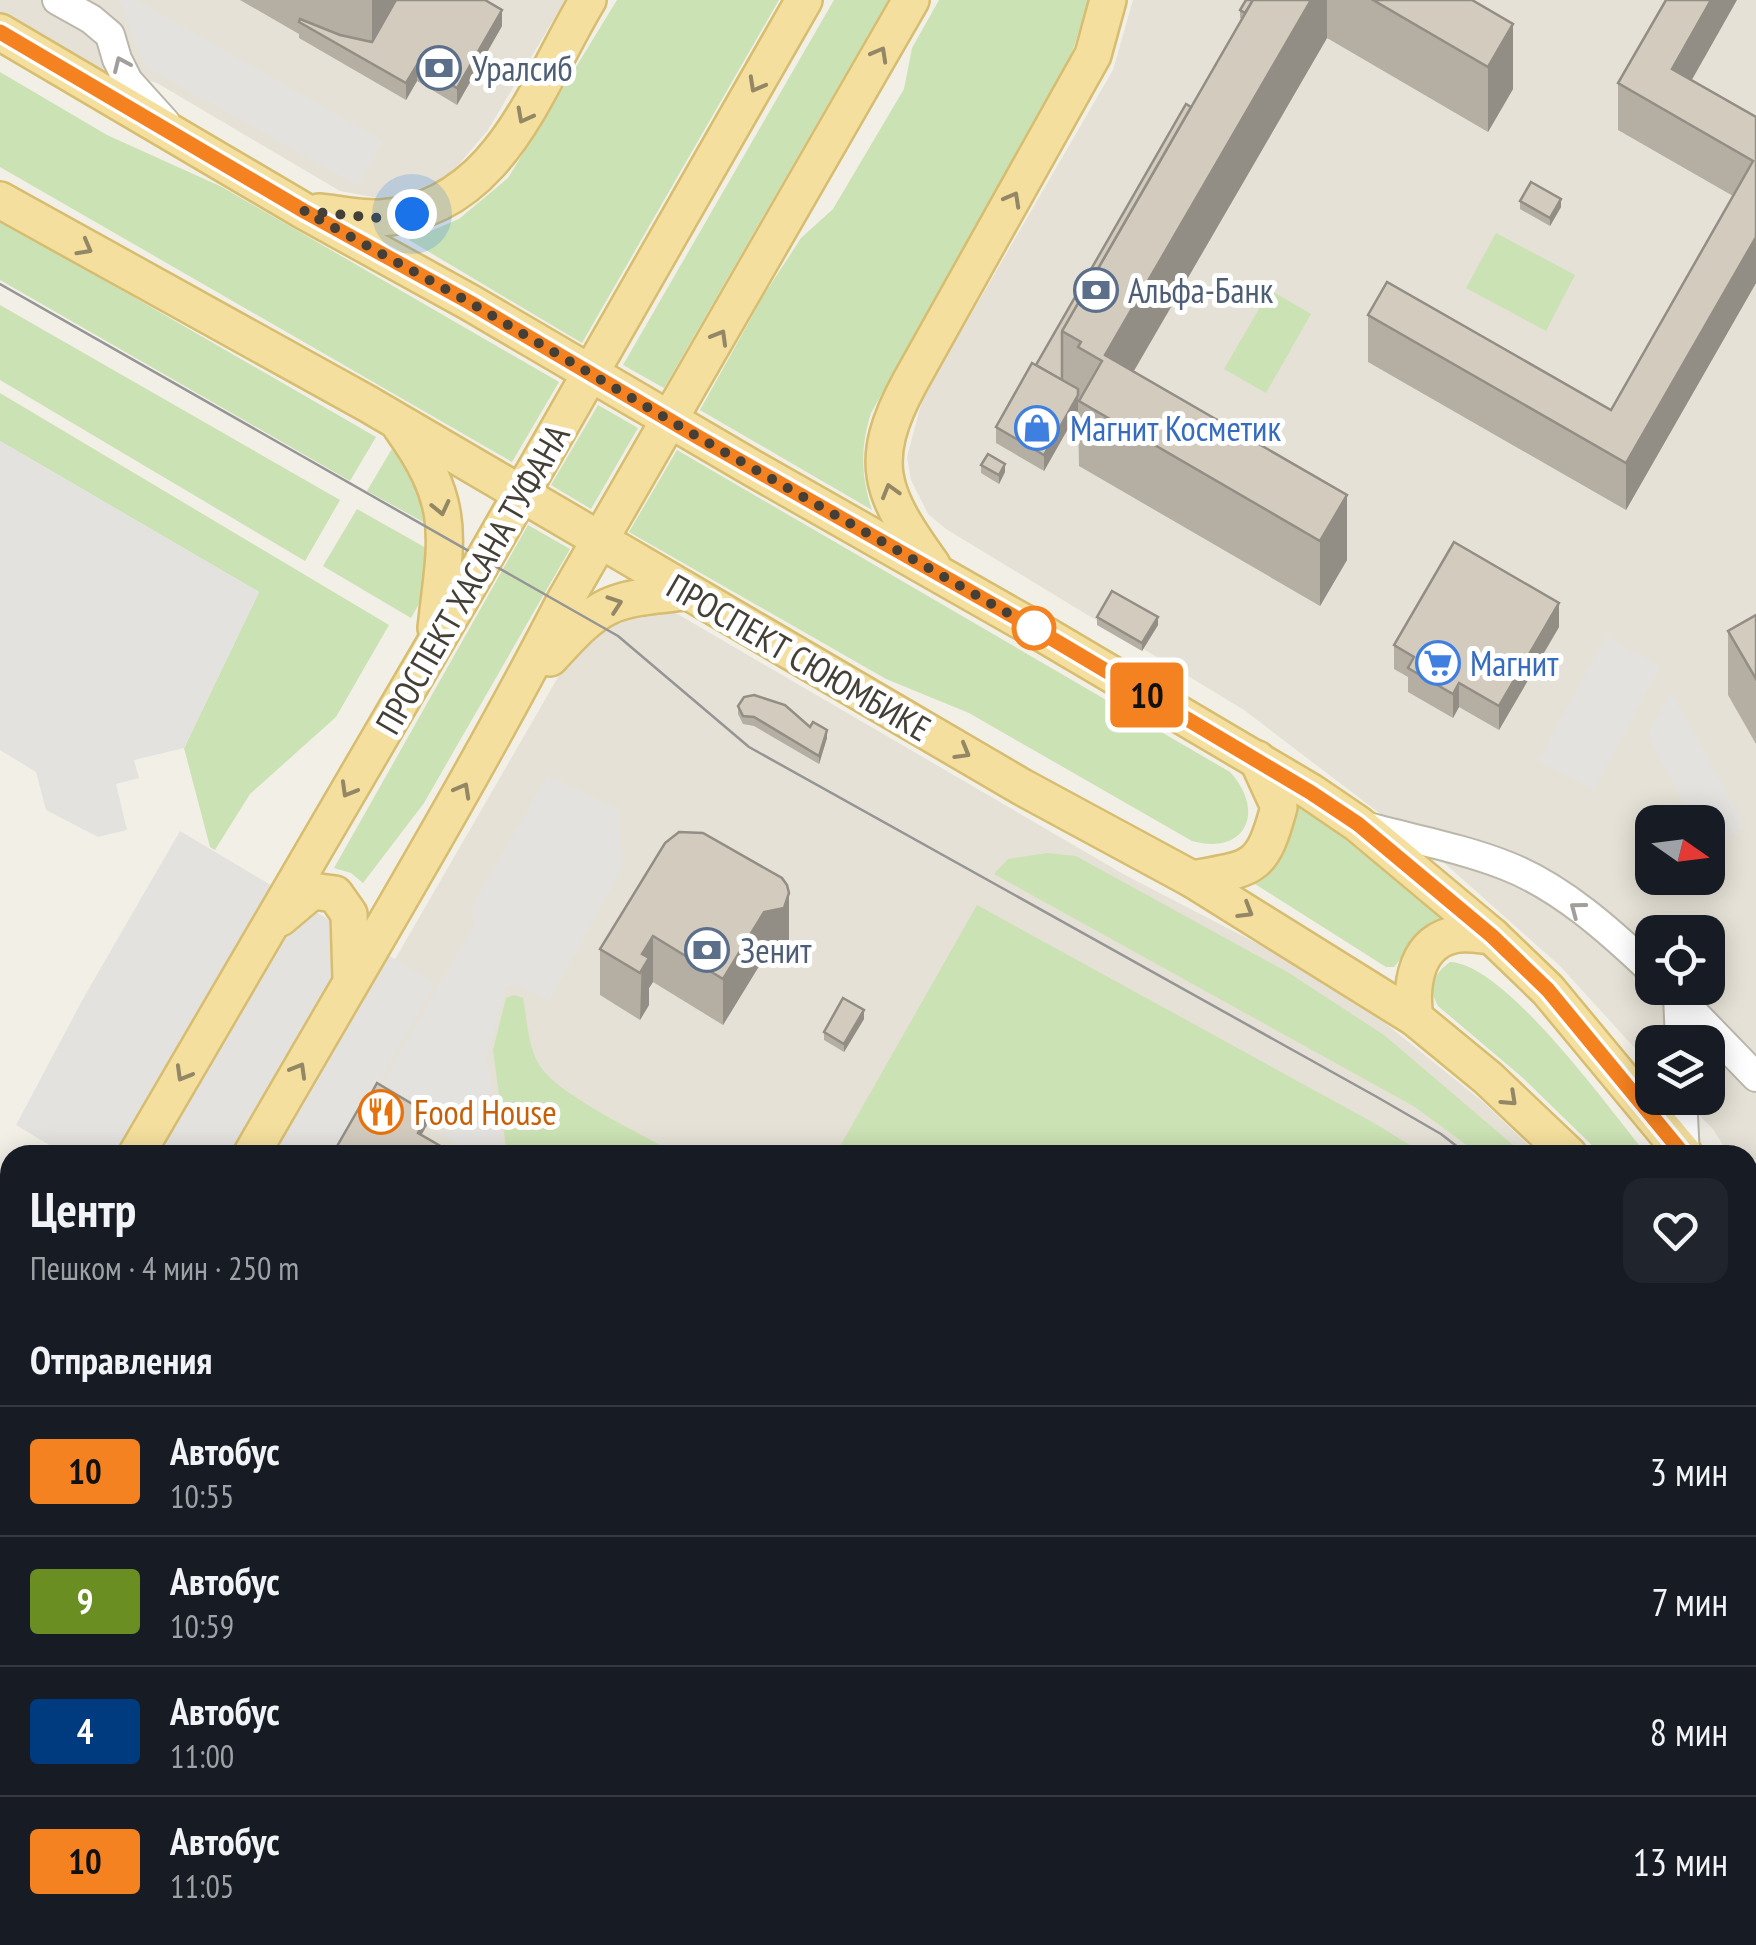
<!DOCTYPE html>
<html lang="ru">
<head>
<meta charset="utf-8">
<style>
	:root { --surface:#171b24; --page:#20242c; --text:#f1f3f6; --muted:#9ea1a6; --line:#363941 }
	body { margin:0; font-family:"PT Sans Narrow",sans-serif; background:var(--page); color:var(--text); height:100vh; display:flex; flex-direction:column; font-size:38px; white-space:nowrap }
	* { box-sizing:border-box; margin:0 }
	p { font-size:32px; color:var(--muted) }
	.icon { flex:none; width:55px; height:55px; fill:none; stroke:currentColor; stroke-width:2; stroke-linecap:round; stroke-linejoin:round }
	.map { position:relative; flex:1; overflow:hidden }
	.drawer { position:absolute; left:0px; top:1145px; width:1758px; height:800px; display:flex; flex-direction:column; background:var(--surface); border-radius:30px 30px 0 0; box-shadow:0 5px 25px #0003 }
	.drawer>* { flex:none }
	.badge { padding:0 20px; border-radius:8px; font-size:35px; line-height:65px }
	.needle { width:65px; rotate:104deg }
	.fabs { position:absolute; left:1635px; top:805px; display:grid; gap:20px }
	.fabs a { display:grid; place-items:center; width:90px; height:90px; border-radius:20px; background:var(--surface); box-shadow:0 5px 25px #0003; font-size:50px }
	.you { position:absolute; width:50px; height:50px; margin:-25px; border:8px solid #fff; border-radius:50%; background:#1a73e8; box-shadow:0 0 0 15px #1a73e833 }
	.map>.badge { position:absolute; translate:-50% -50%; box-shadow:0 0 0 5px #fff }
	h2 { padding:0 30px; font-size:38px; line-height:90px }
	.round { display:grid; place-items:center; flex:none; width:105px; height:105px; border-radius:20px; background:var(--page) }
	.summary { display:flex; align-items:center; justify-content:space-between; height:170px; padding:0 30px }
	h1 { font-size:48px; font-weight:800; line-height:75px }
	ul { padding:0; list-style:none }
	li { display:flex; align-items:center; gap:30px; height:130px; padding:0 30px; border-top:2px solid var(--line) }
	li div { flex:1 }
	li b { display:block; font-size:38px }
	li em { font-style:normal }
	li .badge { min-width:110px; font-weight:700; text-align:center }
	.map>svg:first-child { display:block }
	.residential { fill:#e5e1d6; fill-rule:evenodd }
	.green { fill:#cbe2b4 }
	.parking { fill:#e3e2df }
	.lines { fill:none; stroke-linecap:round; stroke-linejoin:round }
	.minor-casing { stroke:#bcb7ab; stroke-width:32 }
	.major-casing { stroke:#d7bd70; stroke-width:40 }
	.minor { stroke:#fff; stroke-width:28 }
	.major { stroke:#f4df9e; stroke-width:35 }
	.tram { stroke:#959595; stroke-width:2.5 }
	.wall { fill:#b5afa3 }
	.shaded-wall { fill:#938e85 }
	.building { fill:#d2cbbe; stroke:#938e85; stroke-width:2.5 }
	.oneway { stroke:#938765 }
	.oneway2 { stroke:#a29f9b }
	.line-casing { stroke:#fff; stroke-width:22 }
	.line { stroke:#f58220; stroke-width:15 }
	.walk { stroke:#443f37; stroke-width:10; stroke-dasharray:0 18 }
	.stop-dot { fill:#fff; stroke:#f58220; stroke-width:5 }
	.labels { text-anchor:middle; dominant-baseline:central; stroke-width:10; stroke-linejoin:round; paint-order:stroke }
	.service-label { font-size:35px; fill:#4e5e75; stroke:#fff; text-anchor:start }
	.shop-label { font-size:35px; fill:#366cbe; stroke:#fff; text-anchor:start }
	.street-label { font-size:35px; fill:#443f37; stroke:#fff }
	.food-label { font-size:35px; fill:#c56008; stroke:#fff; text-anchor:start }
</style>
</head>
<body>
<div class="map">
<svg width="1756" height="1945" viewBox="0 0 1756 1945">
	<rect width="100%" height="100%" fill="#f2efe7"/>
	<!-- residential -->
	<g class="residential">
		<polygon points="0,0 565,0 488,130 449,176 406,194 378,198 340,191 157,83 94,67 0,13"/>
		<path d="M 1133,0 L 1756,0 L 1756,1198 L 1748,1184 L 1748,1155 L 1729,1155 L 1713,1129 L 1682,1098 L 1708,1098 L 1708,1042 L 1652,1042 L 1652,1067 L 1560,966 L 1441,860 L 1244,710 L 946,529 L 928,514 L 911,480 L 907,457 L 923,397 L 1113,70 ZM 1652,822 L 1708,822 L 1708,878 L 1652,878 ZM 1652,932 L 1708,932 L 1708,988 L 1652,988 Z"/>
		<polygon points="669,609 1125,875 1312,972 1380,1019 1483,1102 1539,1155 282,1155 587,627"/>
		<polygon points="1748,1417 1756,1431 1756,1945 0,1945 0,1643 10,1626 10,1935 1748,1935"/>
	</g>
	<!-- green -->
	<g class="green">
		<polygon points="617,0 779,0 582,343 409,240 459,219 508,178"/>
		<polygon points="834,0 888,0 664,388 623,365"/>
		<path d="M 939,0 L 1088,0 L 1074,47 L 1055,88 L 871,413 C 860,447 861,477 872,510 L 700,410 L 764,295 L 801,238 L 833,209 L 904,89 L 912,48 Z"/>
		<polygon points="0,72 107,135 222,187 559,382 512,462 0,167"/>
		<polygon points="0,220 376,437 350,481 0,280"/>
		<polygon points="1496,233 1575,275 1546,331 1466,288"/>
		<polygon points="1270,290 1311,314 1266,393 1224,369"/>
		<polygon points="0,305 340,500 305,561 0,380"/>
		<polygon points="0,393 389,625 336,717 250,794 215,850 210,847 184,748 259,592 0,441"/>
		<polygon points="598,405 638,428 591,509 551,485"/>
		<polygon points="393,447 409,463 436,529 367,491"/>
		<path d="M 677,450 L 1230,772 C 1266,811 1246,856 1192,841 L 969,713 L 886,679 L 629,532 Z"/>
		<polygon points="357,509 435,553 428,588 411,618 323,566"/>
		<polygon points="528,525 570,549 424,803 363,883 351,873 334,868"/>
		<polygon points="1299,804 1308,808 1441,915 1438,923 1422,933 1394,967 1386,967 1247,879 1294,807"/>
		<polygon points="1047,853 1076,856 1289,973 1384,1035 1525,1155 1480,1155 1415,1107 994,874 1008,859"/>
		<polygon points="977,905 1374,1123 1426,1155 835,1155"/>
		<path d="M 1450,962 C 1506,964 1610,1110 1647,1155 L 1602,1155 L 1523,1078 L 1438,1006 C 1427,987 1434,974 1450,962 Z"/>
		<path d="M 514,995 L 523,998 C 527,1019 528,1048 540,1066 C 559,1096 646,1136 679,1155 L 507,1155 L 493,1050 L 506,998 Z"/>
		<polygon points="1748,1602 1756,1616 1756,1933 1745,1945 1169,1945 1163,1935 1748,1935"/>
	</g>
	<!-- parking -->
	<g class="parking">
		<polygon points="119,0 136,0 383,141 358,186 145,66"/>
		<polygon points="0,441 259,592 184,748 134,760 139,778 116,784 127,830 98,837 46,810 36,772 0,750"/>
		<polygon points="1606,636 1660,666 1594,790 1538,761"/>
		<polygon points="1671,692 1746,827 1708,847 1708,822 1693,822 1648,735"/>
		<polygon points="547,775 620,810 621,869 549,1001 516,984 506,987 486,1058 503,1155 478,1155 439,1132 424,1109 382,1083 473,927 472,908"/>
		<polygon points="180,831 435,983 337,1155 66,1155 16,1125 84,997"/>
	</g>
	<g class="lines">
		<!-- minor casing -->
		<g class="minor-casing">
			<g id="minor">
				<polyline points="57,0 91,19 110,35 117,59 128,81 165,122"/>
				<path d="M 1364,826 C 1411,839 1462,848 1507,866 C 1561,887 1611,932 1652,971"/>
				<polyline points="1670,988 1756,1077"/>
				<polyline points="1678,995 1680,1042"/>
				<polyline points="1682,1098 1685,1155"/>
				<polyline points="953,1935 958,1945"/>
			</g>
		</g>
		<!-- major casing -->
		<g class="major-casing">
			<g id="major">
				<polyline points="0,32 304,211 469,302 754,469 1035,629 1311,792 1358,824 1492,936 1548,990 1685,1155"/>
				<polyline points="0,200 368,404 1022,787 1192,879 1415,1018 1488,1078 1569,1155"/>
				<path d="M 319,212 C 339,214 361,219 380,218 C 499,211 536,86 588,0"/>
				<path d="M 401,427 C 458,506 446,538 436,628"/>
				<path d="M 932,565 C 881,494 866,463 910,382 L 1093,55 L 1108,0"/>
				<path d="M 550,658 C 602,601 608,600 684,592"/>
				<path d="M 1192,879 C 1254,868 1262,870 1279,807 L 1257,759"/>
				<polyline points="280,918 312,891 335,894 349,914 351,979"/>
				<path d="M 1415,1018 C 1410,984 1416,939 1459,934 C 1470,933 1481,935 1492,936"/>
				<polyline points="136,1155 484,559 804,0"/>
				<path d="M 251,1155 C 356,972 466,792 563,604 L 911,0"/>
				<polyline points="1748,1256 1756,1269"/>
				<polyline points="1748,1376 1756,1389"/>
				<polyline points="0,1389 10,1372"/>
				<polyline points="0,1590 10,1573"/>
			</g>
		</g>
		<!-- minor -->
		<use href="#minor" class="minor"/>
		<!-- major -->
		<use href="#major" class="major"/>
		<!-- tram -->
		<g class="tram">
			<polyline points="0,284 618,636 749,747 1377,1097 1441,1134 1468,1155"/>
			<polyline points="1748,1552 1756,1568"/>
			<polyline points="1748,1578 1756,1593"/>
		</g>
	</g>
	<!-- wall -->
	<g class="wall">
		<polygon points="240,0 485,0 502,26 457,105 417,81 406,100 299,38 299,34"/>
		<polygon points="1246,0 1472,0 1513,89 1488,132 1327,38 1134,371 1347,560 1320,606 1079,466 1078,411 1044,471 996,443 996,427 1036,365 1191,107 1242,19 1240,18 1240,10"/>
		<polygon points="1692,80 1756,117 1756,283 1626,510 1368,362 1368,315 1611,410 1733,196 1618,130 1618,83"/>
		<polygon points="1520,201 1561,207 1550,226 1520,209"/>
		<polygon points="981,465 1005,472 999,484 981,473"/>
		<polygon points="1756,615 1756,744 1728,695 1728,631"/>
		<polygon points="1097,617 1158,625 1142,651 1097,625"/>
		<polygon points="1559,627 1499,730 1459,707 1453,718 1408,692 1408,677 1394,669 1394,645"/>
		<polygon points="738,706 810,727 827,738 819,764 754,726 743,724 738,714"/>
		<polygon points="665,843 789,939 784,954 764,958 723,1025 653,982 649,988 649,1005 640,1020 600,995 600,949"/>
		<polygon points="864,1019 844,1052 824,1040 824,1032"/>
		<polygon points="735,1935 883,1935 889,1945 753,1945"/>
		<polygon points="1029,1935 1118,1935 1124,1945 1034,1945"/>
		<polygon points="1546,1935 1632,1935 1616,1945 1552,1945"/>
	</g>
	<!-- shaded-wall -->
	<g class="shaded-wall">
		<polygon points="372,0 405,0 372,58"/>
		<polygon points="1311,0 1327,0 1327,38 1107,417 1105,355"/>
		<polygon points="1711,0 1737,0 1672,115 1672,69"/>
		<polygon points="502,10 502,26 457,105 457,88"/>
		<polygon points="1513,24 1513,89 1488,132 1488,67"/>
		<polygon points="417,65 417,81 406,100 406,83"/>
		<polygon points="1561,199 1561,207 1550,226 1550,218"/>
		<polygon points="1756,237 1756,283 1626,510 1626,463"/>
		<polygon points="1078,395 1078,411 1044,471 1044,455"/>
		<polygon points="1005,464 1005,472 999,484 999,475"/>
		<polygon points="1347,495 1347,560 1320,606 1320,541"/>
		<polygon points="1559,603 1559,627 1499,730 1499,706"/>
		<polygon points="1158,617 1158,625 1142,651 1142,643"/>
		<polygon points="1459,683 1459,707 1453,718 1453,694"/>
		<polygon points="827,730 827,738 819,764 819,756"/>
		<polygon points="789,893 789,939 784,954 764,958 723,1025 723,979 764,912"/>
		<polygon points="653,936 653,982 649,988 649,1005 640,1020 642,954"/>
		<polygon points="864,1010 864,1019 844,1052 844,1044"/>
		<polygon points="429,1114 429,1122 418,1141 418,1133"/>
		<polygon points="96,1935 146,1935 140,1945 93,1945 93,1940"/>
		<polygon points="1570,1935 1632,1935 1616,1945 1570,1945"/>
	</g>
	<!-- building -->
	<g class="building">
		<polygon points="396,0 485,0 502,10 457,88 417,65 406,83 299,22 300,19 340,35 372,42"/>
		<polygon points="1246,0 1253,0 1245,13 1240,10"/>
		<polygon points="1253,0 1311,0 1105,355 1347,495 1320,541 1079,401 1102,361 1078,347 1081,342 1062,331"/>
		<polygon points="1373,0 1472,0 1513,24 1488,67"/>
		<polygon points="1666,0 1711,0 1672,69 1756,117 1756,237 1626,463 1368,315 1387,282 1611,410 1753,161 1618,83"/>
		<polygon points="1186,104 1191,107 1062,331 1062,380 1036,365"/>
		<polygon points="1531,182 1561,199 1550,218 1520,201"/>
		<polygon points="1032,363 1078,389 1078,395 1044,455 996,427"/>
		<polygon points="988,454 1005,464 999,475 981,465"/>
		<polygon points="1454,542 1559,603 1499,706 1459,683 1453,694 1408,668 1414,657 1394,645"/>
		<polygon points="1112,591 1158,617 1142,643 1097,617"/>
		<polygon points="1756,615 1756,679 1728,631"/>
		<polygon points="754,695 785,705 810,727 813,722 827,730 819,756 754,717 743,716 738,706 744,697"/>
		<polygon points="679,832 703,833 782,878 787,885 789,893 784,908 764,912 723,979 653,936 642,954 649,958 640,973 600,949 665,843"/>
		<polygon points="843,998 864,1010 844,1044 824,1032"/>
		<polygon points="377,1083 429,1114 418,1133 456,1155 332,1155 363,1101 366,1103"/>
		<polygon points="43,1935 96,1935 93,1940 93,1945 43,1945"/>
		<polygon points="825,1935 883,1935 889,1945 831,1945"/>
		<polygon points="1056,1935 1118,1935 1124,1945 1061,1945"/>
	</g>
	<!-- one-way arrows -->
	<defs><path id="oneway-chevron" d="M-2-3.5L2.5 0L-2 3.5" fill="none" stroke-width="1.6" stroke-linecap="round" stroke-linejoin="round" transform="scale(2.5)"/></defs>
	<g class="oneway">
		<use href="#oneway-chevron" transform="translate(880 54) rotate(-61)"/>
		<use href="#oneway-chevron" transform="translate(756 85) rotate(119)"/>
		<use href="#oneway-chevron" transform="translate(524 116) rotate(118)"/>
		<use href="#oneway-chevron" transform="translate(1013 199) rotate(-61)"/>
		<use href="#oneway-chevron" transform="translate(85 248) rotate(29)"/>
		<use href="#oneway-chevron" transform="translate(720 337) rotate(-60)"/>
		<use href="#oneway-chevron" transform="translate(890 491) rotate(-106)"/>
		<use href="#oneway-chevron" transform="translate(441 508) rotate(77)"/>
		<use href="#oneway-chevron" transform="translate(615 604) rotate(-19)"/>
		<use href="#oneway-chevron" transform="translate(963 752) rotate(30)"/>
		<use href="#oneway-chevron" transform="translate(348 790) rotate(120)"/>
		<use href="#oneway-chevron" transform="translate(463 790) rotate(-61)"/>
		<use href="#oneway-chevron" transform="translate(1246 911) rotate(31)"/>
		<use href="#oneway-chevron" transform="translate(299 1070) rotate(-60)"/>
		<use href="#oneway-chevron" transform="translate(183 1074) rotate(120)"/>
		<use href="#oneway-chevron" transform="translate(1510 1099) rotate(43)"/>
	</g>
	<g class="oneway2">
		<use href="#oneway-chevron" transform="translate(121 64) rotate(-114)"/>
		<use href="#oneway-chevron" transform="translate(1577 909) rotate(-143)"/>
	</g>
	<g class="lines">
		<!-- line casing -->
		<g class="line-casing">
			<polyline id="line" points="0,32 304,211 469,302 698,437 1034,628 1310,792 1358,824 1492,936 1548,990 1684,1155"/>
		</g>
		<!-- line -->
		<use href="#line" class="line"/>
		<!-- walk -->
		<polyline class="walk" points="412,214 378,218 304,211 469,302 698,437 1034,628"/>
	</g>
	<!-- icons -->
	<defs>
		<g id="bank-ring" transform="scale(2.25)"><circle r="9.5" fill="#fff" stroke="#5c6f8a" stroke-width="1.5"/><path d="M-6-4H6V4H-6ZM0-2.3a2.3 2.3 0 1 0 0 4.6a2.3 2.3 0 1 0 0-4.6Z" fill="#5c6f8a"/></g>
		<g id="shop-ring" transform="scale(2.25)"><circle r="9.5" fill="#fff" stroke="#3f7fe0" stroke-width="1.5"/><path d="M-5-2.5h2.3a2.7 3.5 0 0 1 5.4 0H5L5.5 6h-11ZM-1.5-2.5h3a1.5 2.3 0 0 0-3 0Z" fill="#3f7fe0"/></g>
		<g id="supermarket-ring" transform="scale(2.25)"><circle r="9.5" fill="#fff" stroke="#3f7fe0" stroke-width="1.5"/><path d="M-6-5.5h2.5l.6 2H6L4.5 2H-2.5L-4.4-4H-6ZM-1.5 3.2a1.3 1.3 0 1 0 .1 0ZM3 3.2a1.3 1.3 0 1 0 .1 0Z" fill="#3f7fe0"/></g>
		<g id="restaurant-ring" transform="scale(2.25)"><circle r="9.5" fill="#fff" stroke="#e8710a" stroke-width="1.5"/><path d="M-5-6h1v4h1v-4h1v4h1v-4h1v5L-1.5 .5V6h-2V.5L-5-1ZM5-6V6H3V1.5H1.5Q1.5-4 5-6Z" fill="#e8710a"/></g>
	</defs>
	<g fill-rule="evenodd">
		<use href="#bank-ring" x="439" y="68"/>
		<use href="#bank-ring" x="1096" y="290"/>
		<use href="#shop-ring" x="1037" y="428"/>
		<use href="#supermarket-ring" x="1438" y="663"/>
		<use href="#bank-ring" x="707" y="950"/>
		<use href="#restaurant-ring" x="381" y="1112"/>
	</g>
	<!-- markers -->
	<circle class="stop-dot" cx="1034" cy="628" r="20"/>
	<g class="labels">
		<!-- service labels -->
		<g class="service-label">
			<text x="472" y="68">Уралсиб</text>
			<text x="1128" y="290">Альфа-Банк</text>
			<text x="740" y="950">Зенит</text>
		</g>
		<!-- shop labels -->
		<g class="shop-label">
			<text x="1070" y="428">Магнит Косметик</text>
			<text x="1470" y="663">Магнит</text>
		</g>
		<!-- street labels -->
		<g class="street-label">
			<text transform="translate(472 579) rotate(-60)">ПРОСПЕКТ ХАСАНА ТУФАНА</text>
			<text transform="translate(799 657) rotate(30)">ПРОСПЕКТ СЮЮМБИКЕ</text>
		</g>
		<!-- food labels -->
		<g class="food-label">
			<text x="414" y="1112">Food House</text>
		</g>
	</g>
</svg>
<div class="fabs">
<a><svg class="needle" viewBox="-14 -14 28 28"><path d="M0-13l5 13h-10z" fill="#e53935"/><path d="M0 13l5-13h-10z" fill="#9ea1a6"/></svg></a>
<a><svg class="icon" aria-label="locate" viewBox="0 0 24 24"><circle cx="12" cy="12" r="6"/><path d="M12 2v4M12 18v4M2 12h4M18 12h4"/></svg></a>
<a><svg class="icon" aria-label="layers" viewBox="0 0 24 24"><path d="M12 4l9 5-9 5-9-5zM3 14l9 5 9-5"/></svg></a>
</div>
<div class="you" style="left:412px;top:214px"></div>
<b class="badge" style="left:1147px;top:695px;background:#f58220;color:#111">10</b>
<section class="drawer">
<div class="summary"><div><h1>Центр</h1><p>Пешком · 4 мин · 250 m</p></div><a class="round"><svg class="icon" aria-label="heart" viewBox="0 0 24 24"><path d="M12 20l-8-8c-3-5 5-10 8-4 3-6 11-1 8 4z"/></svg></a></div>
<h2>Отправления</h2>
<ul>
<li><span class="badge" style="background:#f58220;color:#111">10</span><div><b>Автобус</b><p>10:55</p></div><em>3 мин</em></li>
<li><span class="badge" style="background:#6b8e23;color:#fff">9</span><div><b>Автобус</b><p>10:59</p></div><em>7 мин</em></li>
<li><span class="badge" style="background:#003b80;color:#fff">4</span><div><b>Автобус</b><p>11:00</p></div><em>8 мин</em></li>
<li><span class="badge" style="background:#f58220;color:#111">10</span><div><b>Автобус</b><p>11:05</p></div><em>13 мин</em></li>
</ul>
</section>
</div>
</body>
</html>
